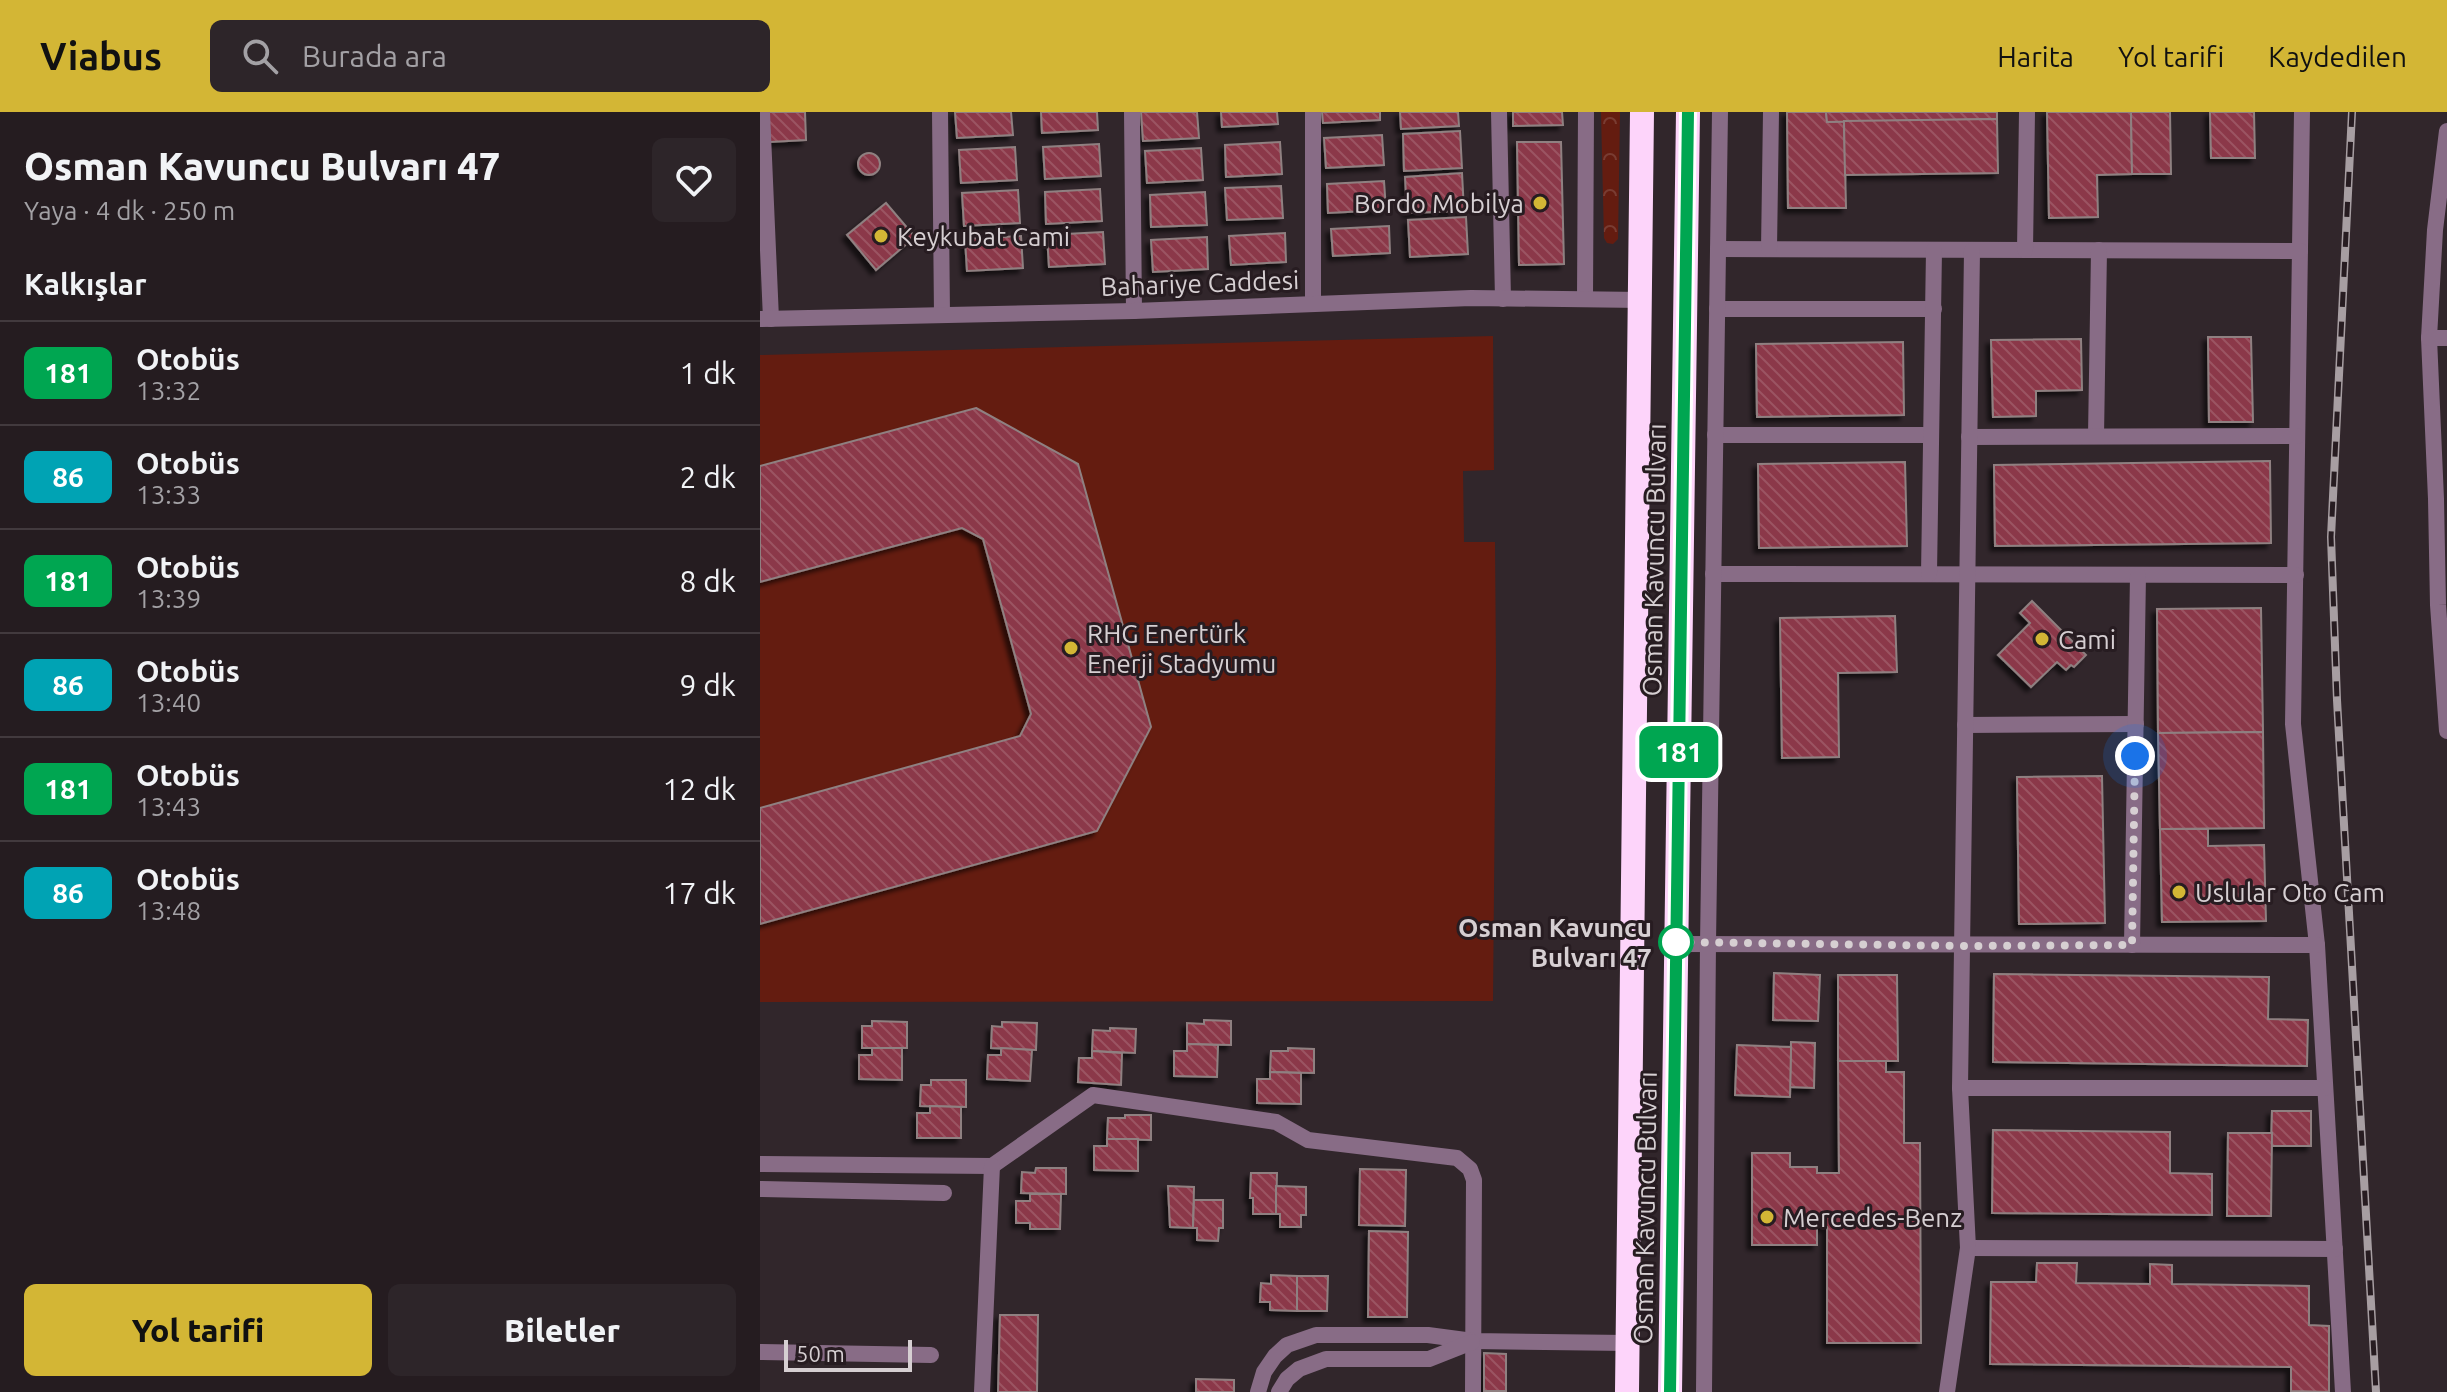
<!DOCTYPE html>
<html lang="tr">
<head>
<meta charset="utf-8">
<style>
	:root { --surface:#251c20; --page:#2d2529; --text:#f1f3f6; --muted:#a3a1a5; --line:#423a3e; --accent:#d3b635 }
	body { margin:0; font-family:Ubuntu,sans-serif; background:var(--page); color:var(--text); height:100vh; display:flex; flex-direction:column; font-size:30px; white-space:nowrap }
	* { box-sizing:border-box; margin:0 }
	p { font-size:26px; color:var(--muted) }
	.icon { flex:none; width:44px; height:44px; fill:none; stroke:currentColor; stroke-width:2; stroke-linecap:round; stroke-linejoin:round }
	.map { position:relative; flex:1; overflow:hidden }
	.sheet { display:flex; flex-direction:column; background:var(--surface); width:760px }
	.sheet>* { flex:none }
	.badge { padding:0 16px; border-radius:12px; font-size:28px; line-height:52px }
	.scale { position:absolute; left:24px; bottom:20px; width:128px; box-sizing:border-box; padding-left:8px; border:4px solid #d6cfd2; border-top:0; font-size:22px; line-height:28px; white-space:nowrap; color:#d6cfd2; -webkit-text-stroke:6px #271c21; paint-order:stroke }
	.you { position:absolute; width:40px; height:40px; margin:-20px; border:6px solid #fff; border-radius:50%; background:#1a73e8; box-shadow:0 0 0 12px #1a73e833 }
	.map>.badge { position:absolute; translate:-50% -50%; box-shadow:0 0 0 4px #fff }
	h2 { padding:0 24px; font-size:30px; line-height:72px }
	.round { display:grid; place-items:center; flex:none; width:84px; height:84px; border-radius:12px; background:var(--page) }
	.head { display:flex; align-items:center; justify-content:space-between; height:136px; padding:0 24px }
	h1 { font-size:38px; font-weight:800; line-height:60px }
	.cta { display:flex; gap:16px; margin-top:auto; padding:16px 24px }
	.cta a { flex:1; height:92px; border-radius:12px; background:var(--accent); color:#111; font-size:32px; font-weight:800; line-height:92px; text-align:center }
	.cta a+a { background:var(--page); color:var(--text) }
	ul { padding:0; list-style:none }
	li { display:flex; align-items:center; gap:24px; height:104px; padding:0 24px; border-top:2px solid var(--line) }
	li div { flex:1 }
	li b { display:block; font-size:30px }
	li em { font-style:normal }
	li .badge { min-width:88px; font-weight:700; text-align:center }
	header { display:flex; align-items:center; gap:48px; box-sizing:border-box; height:112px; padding:0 40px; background:var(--accent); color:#111 }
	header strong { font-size:38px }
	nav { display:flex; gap:44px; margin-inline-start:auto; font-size:28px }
	.search { width:560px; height:72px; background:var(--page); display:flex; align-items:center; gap:20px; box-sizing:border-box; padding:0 28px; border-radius:12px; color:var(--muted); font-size:30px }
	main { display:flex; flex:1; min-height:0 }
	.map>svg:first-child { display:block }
	.park { fill:url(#park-crowns) }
	.pitch { fill:#641c10 }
	.building { fill:url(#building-back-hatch); stroke:#8f8081; stroke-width:2; filter:url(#shadow) }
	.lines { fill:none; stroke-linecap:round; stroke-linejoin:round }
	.street { stroke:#886c86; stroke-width:16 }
	.highway { stroke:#fdd4fa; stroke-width:24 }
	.rail-casing { stroke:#a79ea2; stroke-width:8 }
	.rail { stroke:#271c21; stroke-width:5; stroke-dasharray:15; stroke-linecap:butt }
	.line-casing { stroke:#fff; stroke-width:18 }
	.line { stroke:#00a651; stroke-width:12 }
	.walk { stroke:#d6cfd2; stroke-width:8; stroke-dasharray:0 14.4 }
	.poi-dot { fill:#d3b635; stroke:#271c21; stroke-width:3 }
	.stop-dot { fill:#fff; stroke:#00a651; stroke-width:4 }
	.labels { text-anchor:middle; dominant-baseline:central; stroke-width:6; stroke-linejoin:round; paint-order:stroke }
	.poi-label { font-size:26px; fill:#d6cfd2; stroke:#271c21; text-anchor:start }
	.street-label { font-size:26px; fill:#d6cfd2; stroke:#271c21 }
	.stop-label { font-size:26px; font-weight:bold; fill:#d6cfd2; stroke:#271c21; text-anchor:end }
</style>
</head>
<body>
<header>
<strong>Viabus</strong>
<div class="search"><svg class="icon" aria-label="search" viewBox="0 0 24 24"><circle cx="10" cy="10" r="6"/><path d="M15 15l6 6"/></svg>Burada ara</div>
<nav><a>Harita</a><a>Yol tarifi</a><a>Kaydedilen</a></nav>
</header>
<main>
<section class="sheet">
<div class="head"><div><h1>Osman Kavuncu Bulvarı 47</h1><p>Yaya · 4 dk · 250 m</p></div><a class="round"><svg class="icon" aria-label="heart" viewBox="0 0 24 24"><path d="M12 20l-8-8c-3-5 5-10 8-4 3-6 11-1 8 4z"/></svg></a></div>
<h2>Kalkışlar</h2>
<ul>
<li><span class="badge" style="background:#00a651;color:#fff">181</span><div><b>Otobüs</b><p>13:32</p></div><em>1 dk</em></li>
<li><span class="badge" style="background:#00a3b4;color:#fff">86</span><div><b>Otobüs</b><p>13:33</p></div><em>2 dk</em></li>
<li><span class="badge" style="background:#00a651;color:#fff">181</span><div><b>Otobüs</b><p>13:39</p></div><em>8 dk</em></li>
<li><span class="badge" style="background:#00a3b4;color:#fff">86</span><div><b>Otobüs</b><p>13:40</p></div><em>9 dk</em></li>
<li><span class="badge" style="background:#00a651;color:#fff">181</span><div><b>Otobüs</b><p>13:43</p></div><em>12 dk</em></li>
<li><span class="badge" style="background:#00a3b4;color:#fff">86</span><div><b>Otobüs</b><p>13:48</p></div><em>17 dk</em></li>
</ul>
<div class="cta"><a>Yol tarifi</a><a>Biletler</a></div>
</section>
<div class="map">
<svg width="1687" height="1280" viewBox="0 0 1687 1280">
	<defs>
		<pattern id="park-crowns" width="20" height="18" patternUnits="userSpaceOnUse" patternTransform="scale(2)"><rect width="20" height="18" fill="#641c10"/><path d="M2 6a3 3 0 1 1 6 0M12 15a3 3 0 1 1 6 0" fill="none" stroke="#793c32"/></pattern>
		<pattern id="building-back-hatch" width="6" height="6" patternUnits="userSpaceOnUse" patternTransform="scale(2)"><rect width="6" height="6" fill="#8b3848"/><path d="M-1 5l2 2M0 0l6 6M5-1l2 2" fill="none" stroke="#9b5462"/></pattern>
		<filter id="shadow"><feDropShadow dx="-4.5" dy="4.5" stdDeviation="2" flood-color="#0009"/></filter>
	</defs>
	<rect width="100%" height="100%" fill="#31262b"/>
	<!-- park -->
	<polygon class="park" points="841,0 860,0 858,127 853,132 847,131 844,126"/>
	<!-- pitch -->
	<polygon class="pitch" points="733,224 734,358 703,359 704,430 735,430 736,556 733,889 0,890 0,243"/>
	<!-- building -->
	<g class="building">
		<polygon points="8,0 45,0 46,28 10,30"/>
		<polygon points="195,0 251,0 253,23 197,26"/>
		<polygon points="281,0 337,0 338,18 282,21"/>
		<polygon points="381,0 437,0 439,26 383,29"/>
		<polygon points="461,0 517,0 518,12 462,15"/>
		<polygon points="562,0 620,0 620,8 563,11"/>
		<polygon points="640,0 698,0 699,14 641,17"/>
		<polygon points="753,0 802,0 803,13 753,14"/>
		<polygon points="1027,0 1066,0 1067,10 1084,9 1086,96 1028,96"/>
		<polygon points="1066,0 1237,0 1237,7 1067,10"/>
		<polygon points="1287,0 1371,0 1372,62 1337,63 1338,105 1289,106"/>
		<polygon points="1371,0 1410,0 1411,62 1372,62"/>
		<polygon points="1450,0 1494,0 1495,46 1451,46"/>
		<polygon points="1237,7 1238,61 1085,63 1084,9"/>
		<polygon points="700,19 702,56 644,59 643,22"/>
		<polygon points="622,23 624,53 566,56 564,26"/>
		<polygon points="520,30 522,62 466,65 465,33"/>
		<polygon points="757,30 801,30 804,152 759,153"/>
		<polygon points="339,32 341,64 285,67 283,35"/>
		<polygon points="255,35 257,68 201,71 199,38"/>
		<polygon points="441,36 443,68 387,71 385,39"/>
		<circle cx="109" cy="52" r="11"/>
		<polygon points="702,61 704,99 647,101 645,65"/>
		<polygon points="624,69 626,98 568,101 567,72"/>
		<polygon points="521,74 523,106 467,108 465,76"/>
		<polygon points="340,77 342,109 286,112 285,80"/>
		<polygon points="258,78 260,111 204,114 202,81"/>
		<polygon points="445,80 447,113 391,115 390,83"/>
		<polygon points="126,91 155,125 116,158 87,123"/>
		<polygon points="706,105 708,142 650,145 648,108"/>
		<polygon points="629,114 630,141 573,144 571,117"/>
		<polygon points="343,120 345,152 289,155 287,123"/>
		<polygon points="525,121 526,150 471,153 469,124"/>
		<polygon points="261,124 263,156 207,159 205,127"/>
		<polygon points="447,125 448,157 393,160 391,128"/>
		<polygon points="1448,225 1491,225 1493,310 1449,310"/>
		<polygon points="1321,227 1322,278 1276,279 1276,304 1233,305 1231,228"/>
		<polygon points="1143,230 1144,303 997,305 996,232"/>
		<polygon points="216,296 318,352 391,615 337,719 0,812 0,696 260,624 271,602 223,427 202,416 0,470 0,354"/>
		<polygon points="1510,349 1511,431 1235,434 1234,353"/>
		<polygon points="1145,350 1147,434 999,436 998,352"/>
		<polygon points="1272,489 1326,543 1314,555 1311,553 1306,558 1297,550 1271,575 1238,543 1270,511 1260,501"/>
		<polygon points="1501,496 1503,620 1398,621 1397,497"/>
		<polygon points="1135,504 1137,560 1078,561 1079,645 1022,646 1020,506"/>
		<polygon points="1503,620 1504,716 1400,717 1398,621"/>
		<polygon points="1342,664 1345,811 1259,812 1257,665"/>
		<polygon points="1400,717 1448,717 1448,734 1504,733 1506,809 1402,810"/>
		<polygon points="1014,861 1060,863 1058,909 1013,908"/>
		<polygon points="1234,862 1509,865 1508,907 1548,908 1547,954 1233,950"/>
		<polygon points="1078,863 1137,863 1138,949 1078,949"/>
		<polygon points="444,908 471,909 471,933 427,932 427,911 444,912"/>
		<polygon points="112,909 147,910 147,936 102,936 102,914 112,914"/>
		<polygon points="242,910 277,911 276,938 231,936 232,914 242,915"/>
		<polygon points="350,916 376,917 375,941 332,939 333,918 350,919"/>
		<polygon points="1031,930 1055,931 1054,976 1030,975"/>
		<polygon points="427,932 458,933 457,965 414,964 414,939 427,939"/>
		<polygon points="977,933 1031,935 1030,985 975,983"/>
		<polygon points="112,936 142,936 142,968 99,967 99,943 112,943"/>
		<polygon points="241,936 272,938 270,969 227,967 228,943 241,943"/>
		<polygon points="528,936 554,937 554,961 510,960 511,939 528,939"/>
		<polygon points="332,939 362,941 361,973 318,970 319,946 332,946"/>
		<polygon points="1078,949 1126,949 1126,960 1144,960 1144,1031 1160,1031 1161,1231 1067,1231 1067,1115 1057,1115 1057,1133 992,1133 992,1041 1030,1041 1030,1055 1057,1055 1057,1061 1079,1061"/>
		<polygon points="510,960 541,961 541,992 497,991 497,967 510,967"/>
		<polygon points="171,968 206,968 206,995 160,994 161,973 171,973"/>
		<polygon points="170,994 201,995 201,1026 157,1026 157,1001 170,1001"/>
		<polygon points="1512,999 1551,999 1551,1034 1511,1034"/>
		<polygon points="365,1003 391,1003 391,1028 347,1027 348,1006 365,1006"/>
		<polygon points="1233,1018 1410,1020 1410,1061 1452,1062 1452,1103 1232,1101"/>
		<polygon points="1468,1021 1512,1021 1511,1104 1467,1104"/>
		<polygon points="347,1027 378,1027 378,1059 334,1058 334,1034 347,1034"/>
		<polygon points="276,1056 306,1056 306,1082 261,1081 262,1060 275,1061"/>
		<polygon points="600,1057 646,1058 645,1114 599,1113"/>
		<polygon points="491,1061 517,1061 516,1102 493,1102 493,1086 490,1086"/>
		<polygon points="408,1074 434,1075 433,1116 410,1115"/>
		<polygon points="516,1074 546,1075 546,1103 541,1103 541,1115 520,1115 520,1102 516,1102"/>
		<polygon points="270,1082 301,1082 300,1117 270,1117 270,1111 256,1111 256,1089 270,1089"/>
		<polygon points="434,1088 463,1088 463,1116 459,1116 458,1129 437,1128 437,1116 433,1116"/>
		<polygon points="609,1119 648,1120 647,1205 608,1205"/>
		<polygon points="1277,1151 1317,1151 1316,1171 1390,1172 1390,1152 1412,1153 1412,1172 1549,1174 1549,1213 1569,1214 1569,1280 1531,1279 1531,1255 1230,1252 1231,1170 1276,1170"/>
		<polygon points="511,1163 537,1164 537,1199 510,1198 510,1190 500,1190 501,1171 511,1172"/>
		<polygon points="537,1164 568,1164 567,1199 537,1199"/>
		<polygon points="240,1203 278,1203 277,1280 238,1280"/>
		<polygon points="724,1241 746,1242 746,1279 724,1279"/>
		<polygon points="436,1267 474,1268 474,1280 436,1280"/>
	</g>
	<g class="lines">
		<!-- street -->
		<g class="street">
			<polyline points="2,0 11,207"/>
			<polyline points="180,0 182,203"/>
			<polyline points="372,0 374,199"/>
			<polyline points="739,0 743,187"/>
			<polyline points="1542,0 1533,612 1557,833 1583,1280"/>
			<polyline points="1687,19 1675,118 1669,226 1676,387 1678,493 1687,619"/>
			<polyline points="958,137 1540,139"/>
			<polyline points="1009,137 1011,0"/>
			<polyline points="1265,138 1267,0"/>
			<polyline points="825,187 826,0"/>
			<polyline points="553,191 553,0"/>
			<polyline points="957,197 1174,197"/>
			<polyline points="0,207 374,199 711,186 882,188"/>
			<polyline points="1669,226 1687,226"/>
			<polyline points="955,323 1171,323"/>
			<polyline points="1336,324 1339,138"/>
			<polyline points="1209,325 1537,324"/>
			<polyline points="953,462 1536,463"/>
			<polyline points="1169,462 1174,138"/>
			<polyline points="1205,613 1376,612"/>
			<polyline points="916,832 1557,833"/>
			<polyline points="1372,833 1378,463"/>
			<polyline points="1200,976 1565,976"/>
			<polyline points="0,1052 232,1054 333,983 516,1010 548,1028 697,1046 710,1057 714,1068 713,1280"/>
			<polyline points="0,1077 184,1081"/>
			<polyline points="1208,1136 1575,1137"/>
			<polyline points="0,1240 171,1243"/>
			<polyline points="222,1280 232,1054"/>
			<polyline points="498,1280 504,1260 515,1244 527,1233 556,1223 668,1223 713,1229 867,1231"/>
			<polyline points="519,1280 527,1267 539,1257 566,1247 669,1247 712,1230"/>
			<polyline points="944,1280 948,832 960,0"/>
			<polyline points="1187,1280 1208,1136 1200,976 1212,139"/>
		</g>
		<!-- highway -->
		<g class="highway">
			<polyline points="867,1280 882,0"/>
			<polyline points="910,1280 928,0"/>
		</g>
		<!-- rail casing -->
		<g class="rail-casing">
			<polyline id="rail" points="1592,0 1571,425 1577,588 1616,1280"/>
		</g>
		<!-- rail -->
		<use href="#rail" class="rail"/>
	</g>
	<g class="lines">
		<!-- line casing -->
		<g class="line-casing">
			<polyline id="line" points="910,1280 928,0"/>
		</g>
		<!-- line -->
		<use href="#line" class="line"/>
		<!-- walk -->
		<polyline class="walk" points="916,830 1202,834 1372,833 1375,644"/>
	</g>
	<!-- markers -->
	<g class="poi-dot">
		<circle cx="780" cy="91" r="8"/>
		<circle cx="121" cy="124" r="8"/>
		<circle cx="1282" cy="527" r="8"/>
		<circle cx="311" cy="536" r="8"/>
		<circle cx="1419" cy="780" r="8"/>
		<circle cx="1007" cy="1105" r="8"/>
	</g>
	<circle class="stop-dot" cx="916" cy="830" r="16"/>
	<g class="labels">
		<!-- poi labels -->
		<g class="poi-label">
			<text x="764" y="91" text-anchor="end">Bordo Mobilya</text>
			<text x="137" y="124">Keykubat Cami</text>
			<text x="327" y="521">RHG Enertürk<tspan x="327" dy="30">Enerji Stadyumu</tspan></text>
			<text x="1298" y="527">Cami</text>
			<text x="1435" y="780">Uslular Oto Cam</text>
			<text x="1023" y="1105">Mercedes-Benz</text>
		</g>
		<!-- street labels -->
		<g class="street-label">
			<text transform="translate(440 171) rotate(-2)">Bahariye Caddesi</text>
			<text transform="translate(894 448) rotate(-89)">Osman Kavuncu Bulvarı</text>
			<text transform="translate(885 1096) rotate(-89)">Osman Kavuncu Bulvarı</text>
		</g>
		<!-- stop labels -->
		<g class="stop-label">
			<text x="892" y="815">Osman Kavuncu<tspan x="892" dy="30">Bulvarı 47</tspan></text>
		</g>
	</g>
</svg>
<div class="scale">50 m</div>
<div class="you" style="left:1375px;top:644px"></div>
<b class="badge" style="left:919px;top:640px;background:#00a651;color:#fff">181</b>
</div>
</main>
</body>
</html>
